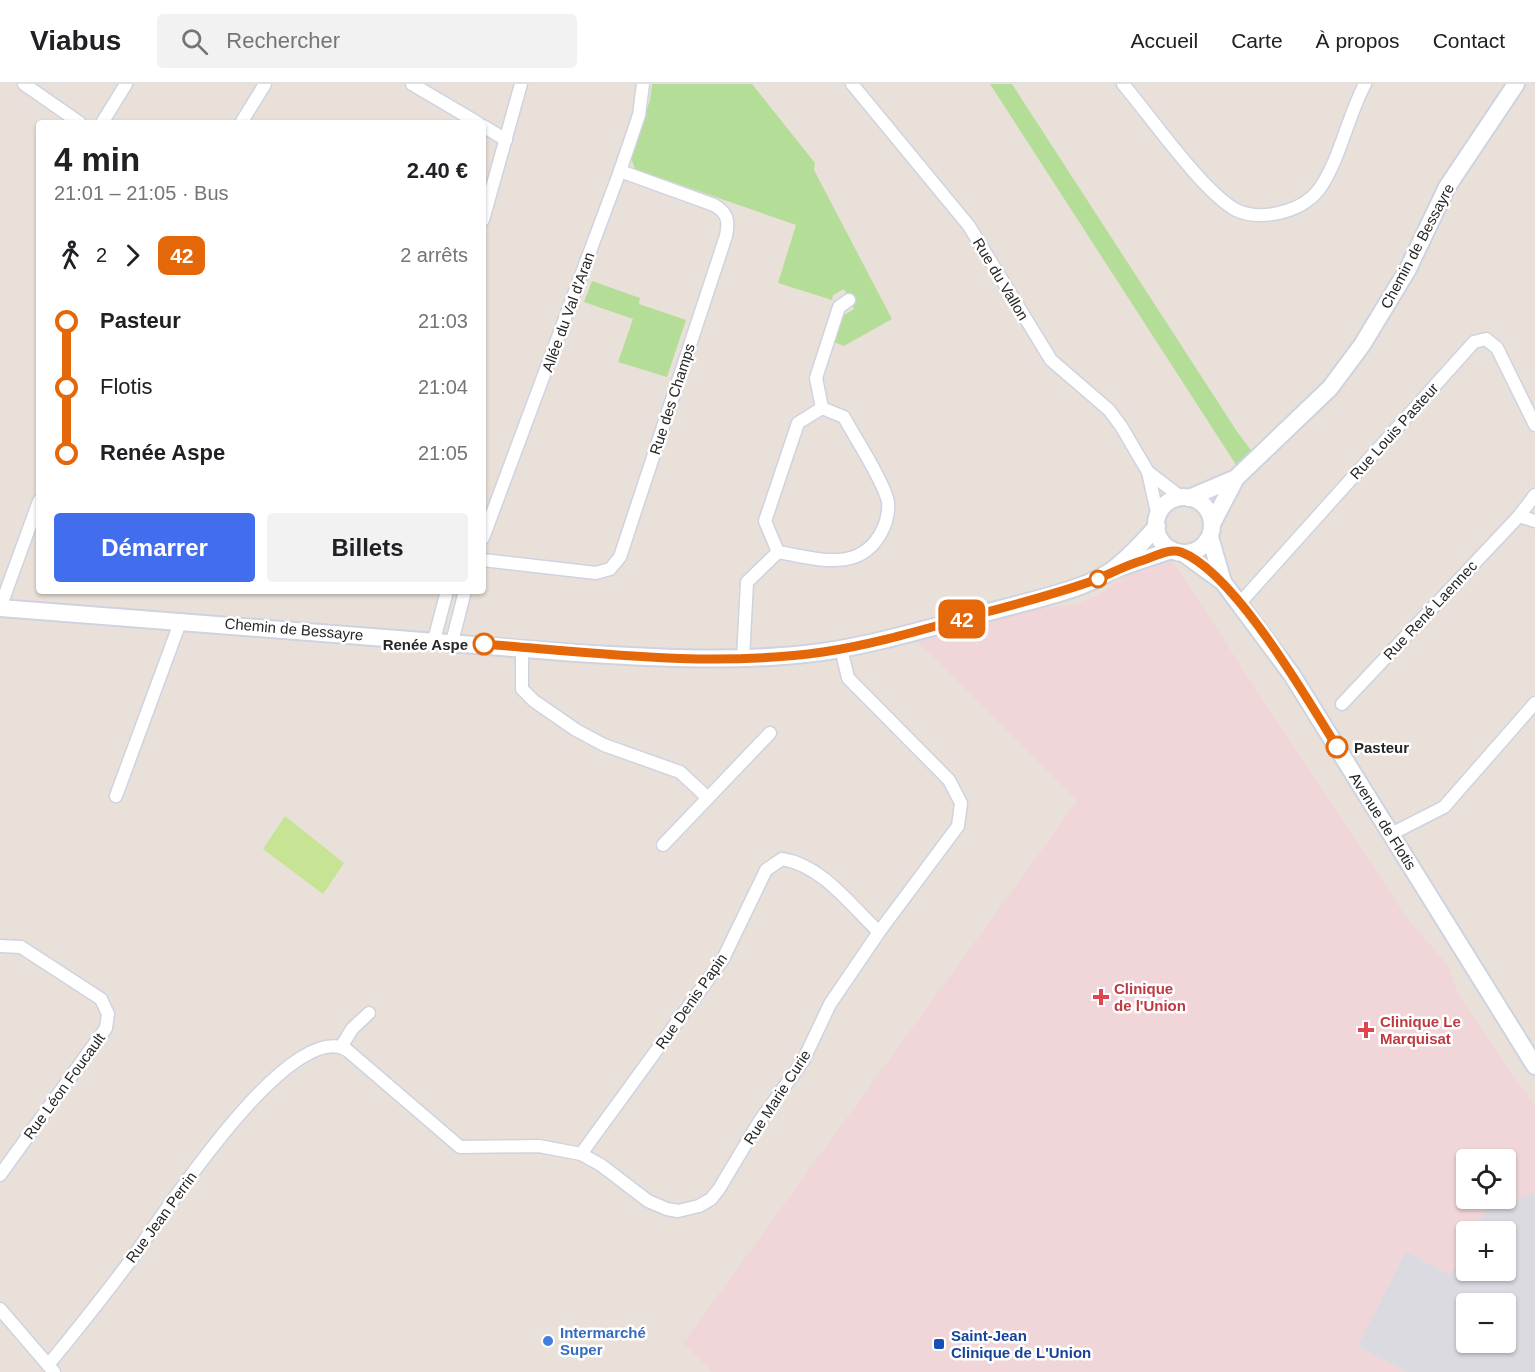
<!DOCTYPE html>
<html lang="fr">
<head>
<meta charset="utf-8">
<style>
	:root { --surface:#fff; --page:#f2f2f2; --text:#202124; --muted:#757577; --line:#e0e0e0; --accent:#426ded }
	body { margin:0; font-family:Helvetica,sans-serif; background:var(--page); color:var(--text); height:100vh; display:flex; flex-direction:column; font-size:22px; white-space:nowrap }
	* { box-sizing:border-box; margin:0 }
	p { font-size:20px; color:var(--muted) }
	.icon { flex:none; width:33px; height:33px; fill:none; stroke:currentColor; stroke-width:2; stroke-linecap:round; stroke-linejoin:round }
	.map { position:relative; flex:1; overflow:hidden }
	.drawer { position:absolute; left:36px; top:36px; width:450px; height:474px; display:flex; flex-direction:column; background:var(--surface); border-radius:6px; box-shadow:0 2px 4px #0004 }
	.drawer>* { flex:none }
	.badge { padding:0 12px; border-radius:9px; font-size:21px; line-height:39px }
	.tools { position:absolute; left:1456px; top:1065px; display:grid; gap:12px }
	.tools a { display:grid; place-items:center; width:60px; height:60px; border-radius:6px; background:var(--surface); box-shadow:0 2px 4px #0004; font-size:30px }
	.map>.badge { position:absolute; translate:-50% -50%; box-shadow:0 0 0 3px #fff }
	.legs { display:flex; align-items:center; gap:9px; height:66px; padding:0 18px; font-size:20px }
	.legs p { margin-inline-start:auto }
	.head { display:flex; align-items:center; justify-content:space-between; height:102px; padding:0 18px }
	h1 { font-size:33px; font-weight:600; line-height:45px }
	.cta { display:flex; gap:12px; margin-top:auto; padding:12px 18px }
	.cta a { flex:1; height:69px; border-radius:6px; background:var(--accent); color:#fff; font-size:24px; font-weight:600; line-height:69px; text-align:center }
	.cta a+a { background:var(--page); color:var(--text) }
	ul { padding:0 18px; list-style:none }
	li { display:flex; align-items:center; gap:21px; height:66px; font-size:22px }
	li i { display:grid; place-items:center; width:9px; height:100%; margin:0 8px; background:currentColor }
	li i::after { content:''; width:15px; height:15px; margin:-8px; border:4px solid; border-radius:50%; background:var(--surface) }
	li p { margin-inline-start:auto }
	li:first-child i { background:linear-gradient(#0000 50%,currentColor 0) }
	li:last-child i { background:linear-gradient(currentColor 50%,#0000 0) }
	header { display:flex; align-items:center; gap:36px; box-sizing:border-box; height:84px; padding:0 30px; background:var(--surface); border-bottom:2px solid var(--line) }
	header strong { font-size:28px }
	nav { display:flex; gap:33px; margin-inline-start:auto; font-size:21px }
	.search { width:420px; height:54px; background:var(--page); display:flex; align-items:center; gap:15px; box-sizing:border-box; padding:0 21px; border-radius:6px; color:var(--muted); font-size:22px }
	.map>svg:first-child { display:block }
	.industrial { fill:#dbdae1; fill-rule:evenodd }
	.medical { fill:#f0d6d9; fill-rule:evenodd }
	.green { fill:#b4dd98 }
	.pitch { fill:#c7e394 }
	.lines { fill:none; stroke-linecap:round; stroke-linejoin:round }
	.street-casing { stroke:#ced3df; stroke-width:15 }
	.secondary-casing { stroke:#ced3df; stroke-width:20 }
	.street { stroke:#fff; stroke-width:12 }
	.secondary { stroke:#fff; stroke-width:16 }
	.line-1-casing { stroke:#fff; stroke-width:14 }
	.line-1 { stroke:#e46809; stroke-width:9 }
	.stop-1-dot { fill:#fff; stroke:#e46809; stroke-width:3 }
	.health-dot { fill:#e0444e; stroke:#fff; stroke-width:2 }
	.shop-dot { fill:#3f7fe0; stroke:#fff; stroke-width:2 }
	.transit-dot { fill:#1a4fb4; stroke:#fff; stroke-width:2 }
	.labels { text-anchor:middle; dominant-baseline:central; stroke-width:5; stroke-linejoin:round; paint-order:stroke }
	.street-label { font-size:15px; fill:#272727; stroke:#fff }
	.stop-label { font-size:15px; font-weight:bold; fill:#272727; stroke:#fff; text-anchor:end }
	.health-label { font-size:15px; font-weight:bold; fill:#be3a42; stroke:#fff; text-anchor:start }
	.shop-label { font-size:15px; font-weight:bold; fill:#366cbe; stroke:#fff; text-anchor:start }
	.transit-label { font-size:15px; font-weight:bold; fill:#164399; stroke:#fff; text-anchor:start }
</style>
</head>
<body>
<header>
<strong>Viabus</strong>
<div class="search"><svg class="icon" aria-label="search" viewBox="0 0 24 24"><circle cx="10" cy="10" r="6"/><path d="M15 15l6 6"/></svg>Rechercher</div>
<nav><a>Accueil</a><a>Carte</a><a>À propos</a><a>Contact</a></nav>
</header>
<div class="map">
<svg width="1535" height="1288" viewBox="0 0 1535 1288">
	<rect width="100%" height="100%" fill="#e9e1d9"/>
	<!-- industrial -->
	<path class="industrial" d="M 1535,1108 L 1535,1288 L 1407,1288 L 1357,1263 L 1406,1167 L 1450,1191 L 1467,1161 L 1467,1186 L 1506,1186 L 1506,1148 L 1474,1147 L 1486,1126 ZM 1467,1220 L 1506,1220 L 1506,1258 L 1467,1258 Z"/>
	<!-- medical -->
	<path class="medical" d="M 1169,472 L 1406,833 L 1448,881 L 1459,912 L 1535,1022 L 1535,1108 L 1486,1126 L 1474,1147 L 1467,1148 L 1467,1161 L 1450,1191 L 1406,1167 L 1357,1263 L 1407,1288 L 712,1288 L 683,1259 L 1077,717 L 917,557 L 1027,526 L 1075,520 L 1099,511 L 1121,494 ZM 1467,1076 L 1506,1076 L 1506,1114 L 1467,1114 Z"/>
	<!-- green -->
	<g class="green">
		<polygon points="652,0 752,0 815,79 814,86 892,235 844,262 834,258 844,231 854,225 844,205 833,211 832,216 778,199 796,141 635,85 631,74 650,16"/>
		<polygon points="990,0 1012,0 1238,349 1258,375 1242,390"/>
		<polygon points="592,197 640,214 639,220 686,236 667,293 618,278 633,235 584,218"/>
	</g>
	<!-- pitch -->
	<polygon class="pitch" points="285,732 344,779 323,810 263,765"/>
	<g class="lines">
		<!-- street casing -->
		<g class="street-casing">
			<g id="street">
				<polyline points="24,0 80,39"/>
				<polyline points="412,0 478,39"/>
				<polyline points="852,0 969,142 1051,276 1109,326 1121,342 1148,388 1158,433"/>
				<path d="M 1123,0 C 1151,33 1202,107 1236,126 C 1251,133 1270,132 1286,127 C 1300,123 1314,114 1322,101 C 1341,71 1348,32 1365,0"/>
				<polyline points="102,39 126,0"/>
				<polyline points="241,39 265,0"/>
				<polyline points="483,42 506,56"/>
				<polyline points="483,136 521,0"/>
				<polyline points="1148,388 1182,414"/>
				<polyline points="1519,432 1535,437"/>
				<polyline points="483,454 620,87 639,31 643,0"/>
				<path d="M 778,468 C 818,475 862,490 883,445 C 887,437 890,422 887,414 C 879,389 856,356 844,333 L 822,324"/>
				<path d="M 483,476 L 596,489 L 610,485 L 620,473 L 726,152 C 729,137 728,129 714,121 L 620,87"/>
				<polyline points="1240,519 1474,258 1486,255 1497,264 1535,341"/>
				<polyline points="0,524 39,417"/>
				<polyline points="434,556 447,507"/>
				<polyline points="452,558 465,507"/>
				<polyline points="522,563 522,605 534,617 576,646 604,661 680,688 708,714"/>
				<polyline points="743,574 747,498 778,468 765,437 798,339 822,324 816,294 839,223 849,216"/>
				<polyline points="1342,620 1519,432 1535,411"/>
				<polyline points="116,712 181,536"/>
				<polyline points="1391,750 1444,723 1535,619"/>
				<polyline points="663,761 770,649"/>
				<polyline points="0,862 21,863 101,915 108,930 106,944 0,1091"/>
				<polyline points="341,963 352,945 369,929"/>
				<path d="M 581,1070 L 723,875 L 766,786 L 782,775 C 822,781 851,822 879,848"/>
				<polyline points="0,1225 54,1288"/>
				<path d="M 48,1281 C 76,1247 104,1212 130,1177 C 159,1137 290,932 347,966 L 460,1063 L 539,1062 L 581,1070 L 601,1081 L 648,1117 L 667,1125 L 678,1127 L 699,1122 L 711,1115 L 719,1105 L 759,1038 L 803,977 L 830,920 L 879,848 L 958,742 L 961,719 L 949,696 L 848,594 L 841,564"/>
			</g>
		</g>
		<!-- secondary casing -->
		<g class="secondary-casing">
			<g id="secondary">
				<circle cx="1184" cy="441" r="28"/>
				<polyline points="1189,414 1236,394 1330,304 1362,261 1408,185 1447,103 1516,0"/>
				<polyline points="1212,440 1236,394"/>
				<polyline points="1210,453 1223,498 1292,591 1535,982"/>
				<polyline points="1183,469 1223,498"/>
				<polyline points="1118,484 1172,466"/>
				<path d="M 0,524 L 576,569 C 657,574 740,579 822,568 C 876,560 929,544 982,530 C 1018,519 1086,507 1115,484 C 1130,472 1144,457 1157,442"/>
			</g>
		</g>
		<!-- street -->
		<use href="#street" class="street"/>
		<!-- secondary -->
		<use href="#secondary" class="secondary"/>
	</g>
	<g class="lines">
		<!-- line-1 casing -->
		<g class="line-1-casing">
			<path id="line-1" d="M 484,560 C 596,569 711,584 823,568 C 877,560 931,543 983,529 C 1021,519 1059,509 1095,496 C 1112,489 1126,481 1144,476 C 1156,472 1169,464 1181,468 C 1234,488 1306,613 1337,663"/>
		</g>
		<!-- line-1 -->
		<use href="#line-1" class="line-1"/>
	</g>
	<!-- markers -->
	<g class="stop-1-dot">
		<circle cx="1098" cy="495" r="8"/>
		<circle cx="484" cy="560" r="10"/>
		<circle cx="1337" cy="663" r="10"/>
	</g>
	<g class="health-dot">
		<path d="M1098 904h6v6h6v6h-6v6h-6v-6h-6v-6h6z"/>
		<path d="M1363 937h6v6h6v6h-6v6h-6v-6h-6v-6h6z"/>
	</g>
	<circle class="shop-dot" cx="548" cy="1257" r="6"/>
	<rect class="transit-dot" x="933" y="1254" width="12" height="12" rx="3"/>
	<g class="labels">
		<!-- street labels -->
		<g class="street-label">
			<text transform="translate(1417 162) rotate(-62)">Chemin de Bessayre</text>
			<text transform="translate(1001 195) rotate(59)">Rue du Vallon</text>
			<text transform="translate(568 228) rotate(-70)">Allée du Val d'Aran</text>
			<text transform="translate(672 315) rotate(-72)">Rue des Champs</text>
			<text transform="translate(1394 347) rotate(-48)">Rue Louis Pasteur</text>
			<text transform="translate(1430 526) rotate(-47)">Rue René Laennec</text>
			<text transform="translate(294 545) rotate(5)">Chemin de Bessayre</text>
			<text transform="translate(1383 737) rotate(58)">Avenue de Flotis</text>
			<text transform="translate(691 917) rotate(-55)">Rue Denis Papin</text>
			<text transform="translate(64 1002) rotate(-54)">Rue Léon Foucault</text>
			<text transform="translate(777 1013) rotate(-57)">Rue Marie Curie</text>
			<text transform="translate(161 1133) rotate(-54)">Rue Jean Perrin</text>
		</g>
		<!-- stop labels -->
		<g class="stop-label">
			<text x="468" y="560">Renée Aspe</text>
			<text x="1354" y="663" text-anchor="start">Pasteur</text>
		</g>
		<!-- health labels -->
		<g class="health-label">
			<text x="1114" y="904">Clinique<tspan x="1114" dy="17">de l'Union</tspan></text>
			<text x="1380" y="937">Clinique Le<tspan x="1380" dy="17">Marquisat</tspan></text>
		</g>
		<!-- shop labels -->
		<g class="shop-label">
			<text x="560" y="1248">Intermarché<tspan x="560" dy="17">Super</tspan></text>
		</g>
		<!-- transit labels -->
		<g class="transit-label">
			<text x="951" y="1251">Saint-Jean<tspan x="951" dy="17">Clinique de L'Union</tspan></text>
		</g>
	</g>
</svg>
<div class="tools">
<a><svg class="icon" aria-label="locate" viewBox="0 0 24 24"><circle cx="12" cy="12" r="6"/><path d="M12 2v4M12 18v4M2 12h4M18 12h4"/></svg></a>
<a>+</a>
<a>−</a>
</div>
<b class="badge" style="left:962px;top:535px;background:#e46809;color:#fff">42</b>
<section class="drawer">
<div class="head"><div><h1>4 min</h1><p>21:01 – 21:05 · Bus</p></div><b>2.40 €</b></div>
<div class="legs"><svg class="icon" aria-label="walk" viewBox="0 0 24 24"><circle cx="13" cy="4" r="2"/><path d="M13 8l-2 6 4 7M11 14l-3 7M7 12l3-4h3l4 4"/></svg>2<svg class="icon" aria-label="forward" viewBox="0 0 24 24"><path d="M9 5l7 7-7 7"/></svg><b class="badge" style="background:#e46809;color:#fff">42</b><p>2 arrêts</p></div>
<ul>
<li><i style="color:#e46809"></i><b>Pasteur</b><p>21:03</p></li>
<li><i style="color:#e46809"></i><span>Flotis</span><p>21:04</p></li>
<li><i style="color:#e46809"></i><b>Renée Aspe</b><p>21:05</p></li>
</ul>
<div class="cta"><a>Démarrer</a><a>Billets</a></div>
</section>
</div>
</body>
</html>
